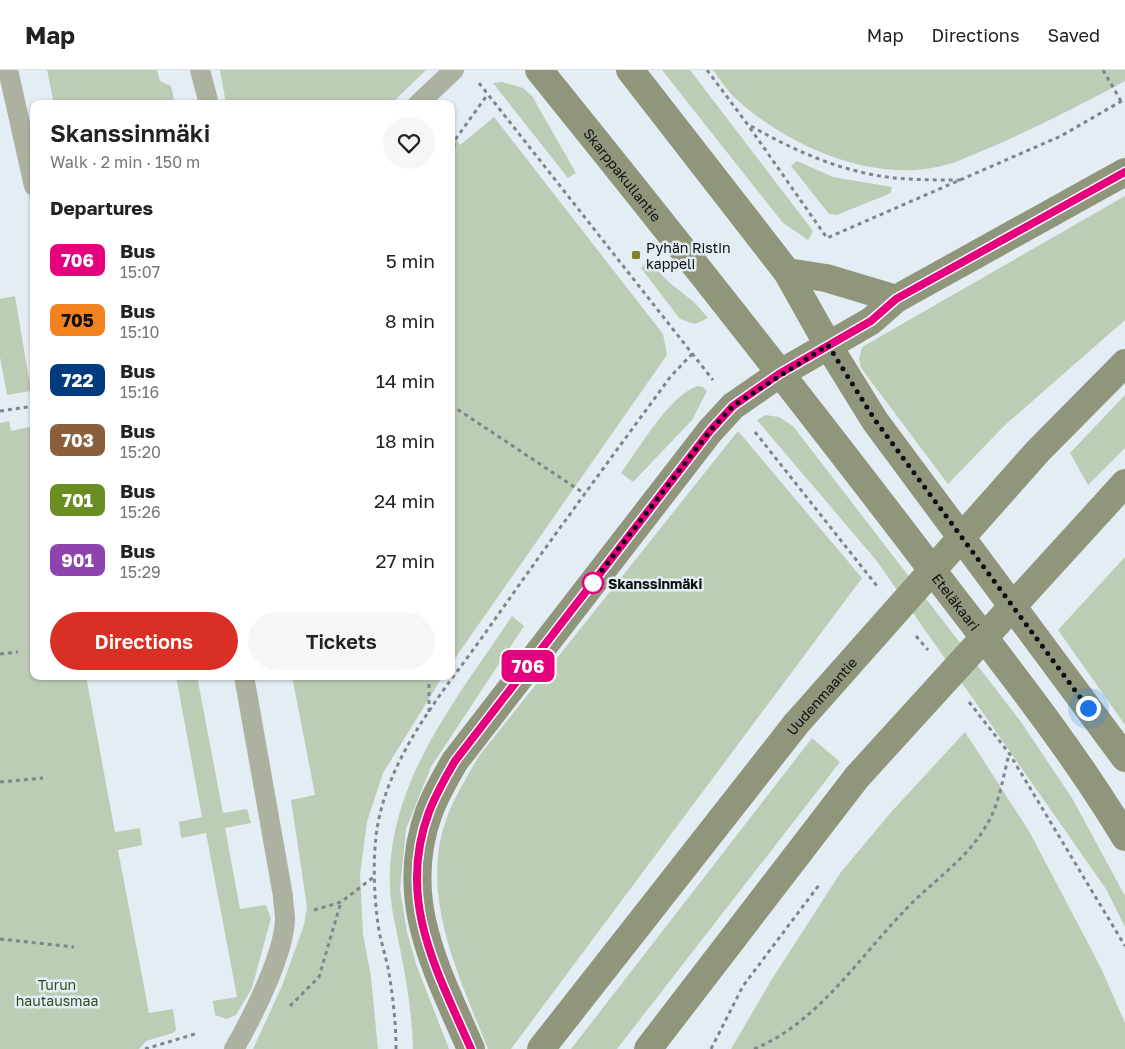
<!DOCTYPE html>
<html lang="en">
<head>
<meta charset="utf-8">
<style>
	:root { --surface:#fff; --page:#f6f6f6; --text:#222; --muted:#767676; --line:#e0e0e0; --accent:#d93025 }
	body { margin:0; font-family:"Golos Text",sans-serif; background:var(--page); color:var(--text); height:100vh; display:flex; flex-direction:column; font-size:19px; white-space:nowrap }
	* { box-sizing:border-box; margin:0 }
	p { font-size:16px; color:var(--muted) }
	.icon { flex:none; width:28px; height:28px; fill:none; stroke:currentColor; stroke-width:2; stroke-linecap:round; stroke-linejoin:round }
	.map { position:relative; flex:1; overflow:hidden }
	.details { position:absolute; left:30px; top:30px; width:425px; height:580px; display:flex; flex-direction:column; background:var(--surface); border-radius:10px; box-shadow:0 1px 4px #0004 }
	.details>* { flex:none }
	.badge { padding:0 10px; border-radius:8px; font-size:18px; line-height:32px }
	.you { position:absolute; width:25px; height:25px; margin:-12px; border:4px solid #fff; border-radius:50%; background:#1a73e8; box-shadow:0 0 0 8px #1a73e833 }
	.map>.badge { position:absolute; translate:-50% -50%; box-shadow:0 0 0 2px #fff }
	h2 { padding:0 20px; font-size:19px; line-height:45px }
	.round { display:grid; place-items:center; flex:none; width:52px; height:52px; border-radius:26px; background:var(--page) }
	.headline { display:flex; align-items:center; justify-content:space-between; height:85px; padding:0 20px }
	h1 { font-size:24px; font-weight:600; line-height:38px }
	.primary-button { display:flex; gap:10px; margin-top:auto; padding:10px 20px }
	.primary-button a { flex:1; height:58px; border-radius:30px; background:var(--accent); color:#fff; font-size:20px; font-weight:600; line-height:58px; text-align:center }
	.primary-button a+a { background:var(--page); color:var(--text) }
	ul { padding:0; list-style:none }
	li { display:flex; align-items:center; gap:15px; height:60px; padding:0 20px }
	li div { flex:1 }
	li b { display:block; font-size:19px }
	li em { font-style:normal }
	li .badge { min-width:55px; font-weight:700; text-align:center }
	header { display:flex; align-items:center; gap:30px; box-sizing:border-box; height:70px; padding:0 25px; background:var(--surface); border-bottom:1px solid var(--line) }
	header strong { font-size:24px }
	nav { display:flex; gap:28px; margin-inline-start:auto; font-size:18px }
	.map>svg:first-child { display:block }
	.green { fill:#bccdb5 }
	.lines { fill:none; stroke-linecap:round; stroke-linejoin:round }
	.path { stroke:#7f858a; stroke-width:3; stroke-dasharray:4 4; stroke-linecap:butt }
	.service { stroke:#adb2a0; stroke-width:20 }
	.secondary { stroke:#8f967b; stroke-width:28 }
	.line-casing { stroke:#fff; stroke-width:11 }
	.line { stroke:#e6007e; stroke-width:8 }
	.walk { stroke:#0c0e11; stroke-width:5; stroke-dasharray:0 9 }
	.poi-dot { fill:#82822b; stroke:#e4edf4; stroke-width:2 }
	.stop-dot { fill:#fff; stroke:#e6007e; stroke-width:2.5 }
	.labels { text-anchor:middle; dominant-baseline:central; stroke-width:5; stroke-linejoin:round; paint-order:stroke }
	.street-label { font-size:14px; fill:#0c0e11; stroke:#e4edf4 }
	.poi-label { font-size:14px; fill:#0c0e11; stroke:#e4edf4; text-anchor:start }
	.stop-label { font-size:14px; font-weight:bold; fill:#0c0e11; stroke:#e4edf4; text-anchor:start }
	.park-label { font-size:14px; fill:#2c4e1c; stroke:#e4edf4 }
</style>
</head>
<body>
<header>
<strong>Map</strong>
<nav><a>Map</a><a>Directions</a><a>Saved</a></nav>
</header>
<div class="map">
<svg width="1125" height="979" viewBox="0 0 1125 979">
	<rect width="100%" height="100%" fill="#e4edf4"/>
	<!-- green -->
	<g class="green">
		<polygon points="47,0 157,0 160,11 171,16 175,34 54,34"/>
		<polygon points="220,0 426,0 391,34 226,34"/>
		<polygon points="662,0 690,0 813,161 808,170 783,153"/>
		<path d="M 713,0 L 1125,0 L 1125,11 C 1080,35 1036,58 989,78 C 970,86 952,95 932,98 C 863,110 783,73 734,27 C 726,19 720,9 713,0 Z"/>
		<polygon points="502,12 523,18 532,26 576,103 568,108 493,13"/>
		<polygon points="494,47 663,264 667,285 451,594 451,62 460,75"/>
		<polygon points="797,91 833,107 892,117 891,123 837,145 829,144 791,96"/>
		<polygon points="1125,126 1125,250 1005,355 948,414 861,298 859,289 862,277"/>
		<polygon points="648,191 670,213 695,233 708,248 695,254 680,249 641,198"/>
		<polygon points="15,226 31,321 7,325 0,287 0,229"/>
		<path d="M 698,316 L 703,317 L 707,321 L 692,350 L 633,412 L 621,403 C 639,379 669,325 698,316 Z"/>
		<polygon points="1125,325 1125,378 1088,415 1070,383"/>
		<polygon points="765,345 779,347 793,356 1021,652 1072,728 1125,826 1125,857 1106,819 876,490 757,350"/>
		<polygon points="9,351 11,361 34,356 34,606 86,606 115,762 140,758 142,775 118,780 149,943 173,939 176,960 173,963 146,971 139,979 0,979 0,353"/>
		<path d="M 738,361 L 862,508 L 511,979 L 488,979 C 460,908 419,827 446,750 C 454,727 467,707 479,686 Z"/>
		<polygon points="1125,487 1125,655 1058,560"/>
		<path d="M 512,546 L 524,556 L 431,697 L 406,759 L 400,819 L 407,862 L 416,894 L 449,979 L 413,979 C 412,949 408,918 402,889 C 398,865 391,842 390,818 C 386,713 457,629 512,546 Z"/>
		<polygon points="176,606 197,606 223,743 247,739 251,753 225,758 240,839 266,835 271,848 252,918 236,945 226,949 215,945 213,931 237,927 206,763 181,768 179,752 202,747"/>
		<polygon points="292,606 443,606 383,703 367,752 360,804 363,864 371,907 378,979 253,979 282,916 304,855 307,837 291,730 315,725"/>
		<polygon points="965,662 1029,761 1101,898 1125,953 1125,979 731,979 772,909 841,802 893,740"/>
		<polygon points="812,668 840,692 617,979 571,979"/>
	</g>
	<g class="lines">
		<!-- path -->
		<g class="path">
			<polyline points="707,0 748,55 827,168 1061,66 1125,29"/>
			<polyline points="1103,0 1121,31"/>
			<polyline points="479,13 713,310"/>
			<path d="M 751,56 C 800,84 851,106 908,109 C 926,110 944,110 962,110"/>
			<polyline points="451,93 455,70 488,24"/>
			<polyline points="451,335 585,424"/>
			<polyline points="0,341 34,336"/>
			<polyline points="755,362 877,516"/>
			<polyline points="916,566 928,580"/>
			<polyline points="0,584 18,582"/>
			<polyline points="429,606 429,642"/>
			<polyline points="969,632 1009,683 1125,876"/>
			<polyline points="0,712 43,708"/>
			<polyline points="314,840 341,832 375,806"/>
			<polyline points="0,869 74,877"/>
			<polyline points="290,936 319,907 341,832"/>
			<polyline points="145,979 195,964"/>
			<path d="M 396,979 C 396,953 393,928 389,903 C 386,886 380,870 378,854 C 374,826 373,794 376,766 C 386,684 448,617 493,552 C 551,469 611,388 671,306 L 693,283"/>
			<polyline points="711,979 743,916 819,815"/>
			<path d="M 754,979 C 819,952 859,887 907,838 C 933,811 967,789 986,756 C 999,736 1003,707 1009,684"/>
		</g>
		<!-- service -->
		<g class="service">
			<polyline points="8,0 34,116"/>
			<polyline points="200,0 209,34"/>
			<polyline points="418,34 454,0"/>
			<path d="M 234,979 C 252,948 284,885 285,849 C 285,842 283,834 283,826 L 244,606"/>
		</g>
		<!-- secondary -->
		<g class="secondary">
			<path id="s1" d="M 539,0 C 669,161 798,324 923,488 C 992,579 1066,669 1125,767"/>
			<polyline points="630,0 787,202 828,275 875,351 1125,688"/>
			<polyline points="787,202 826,208 896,229"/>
			<path d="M 471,979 C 437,900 397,830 429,742 C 436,724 445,708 455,691 L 710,361 L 733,336 L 779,304 L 871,251 L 896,229 L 1125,102"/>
			<path id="s2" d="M 541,979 L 796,654 L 1038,381 L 1125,293"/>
			<polyline points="648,979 857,707 1125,413"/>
		</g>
	</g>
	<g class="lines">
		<!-- line casing -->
		<g class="line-casing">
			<path id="line" d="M 471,979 C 437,901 396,830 429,742 C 436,724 445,708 455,691 L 710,361 L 733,336 L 779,304 L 871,251 L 896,229 L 1125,102"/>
		</g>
		<!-- line -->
		<use href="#line" class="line"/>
		<!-- walk -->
		<polyline class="walk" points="593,513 589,517 710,361 733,336 828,275 875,350 1088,638"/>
	</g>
	<!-- markers -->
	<rect class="poi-dot" x="631" y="180" width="10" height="10" rx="2.5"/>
	<circle class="stop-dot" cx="593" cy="513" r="10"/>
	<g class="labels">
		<!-- street labels -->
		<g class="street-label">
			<text stroke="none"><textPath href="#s1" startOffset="134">Skarppakullantie</textPath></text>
			<text stroke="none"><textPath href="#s1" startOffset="676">Eteläkaari</textPath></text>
			<text stroke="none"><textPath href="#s2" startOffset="451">Uudenmaantie</textPath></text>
		</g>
		<!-- poi labels -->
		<g class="poi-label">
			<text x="646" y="177">Pyhän Ristin<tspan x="646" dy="16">kappeli</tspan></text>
		</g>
		<!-- stop labels -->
		<g class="stop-label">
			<text x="608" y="513">Skanssinmäki</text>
		</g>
		<!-- park labels -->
		<g class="park-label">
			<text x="57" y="914">Turun<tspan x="57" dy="16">hautausmaa</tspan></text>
		</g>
	</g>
</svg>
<div class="you" style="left:1088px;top:638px"></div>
<b class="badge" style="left:528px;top:596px;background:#e6007e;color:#fff">706</b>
<section class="details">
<div class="headline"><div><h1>Skanssinmäki</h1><p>Walk · 2 min · 150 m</p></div><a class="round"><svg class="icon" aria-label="heart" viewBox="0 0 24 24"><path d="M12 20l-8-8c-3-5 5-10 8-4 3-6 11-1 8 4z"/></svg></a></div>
<h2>Departures</h2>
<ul>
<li><span class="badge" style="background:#e6007e;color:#fff">706</span><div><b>Bus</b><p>15:07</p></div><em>5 min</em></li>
<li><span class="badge" style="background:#f58220;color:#111">705</span><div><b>Bus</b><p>15:10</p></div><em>8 min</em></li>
<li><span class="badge" style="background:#003b80;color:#fff">722</span><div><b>Bus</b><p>15:16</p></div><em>14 min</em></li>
<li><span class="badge" style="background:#8b5e3c;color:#fff">703</span><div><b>Bus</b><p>15:20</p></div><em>18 min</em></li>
<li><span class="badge" style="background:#6b8e23;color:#fff">701</span><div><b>Bus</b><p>15:26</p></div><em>24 min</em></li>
<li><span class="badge" style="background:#8e44ad;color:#fff">901</span><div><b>Bus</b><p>15:29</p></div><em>27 min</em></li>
</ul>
<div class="primary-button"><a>Directions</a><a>Tickets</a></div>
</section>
</div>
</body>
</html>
